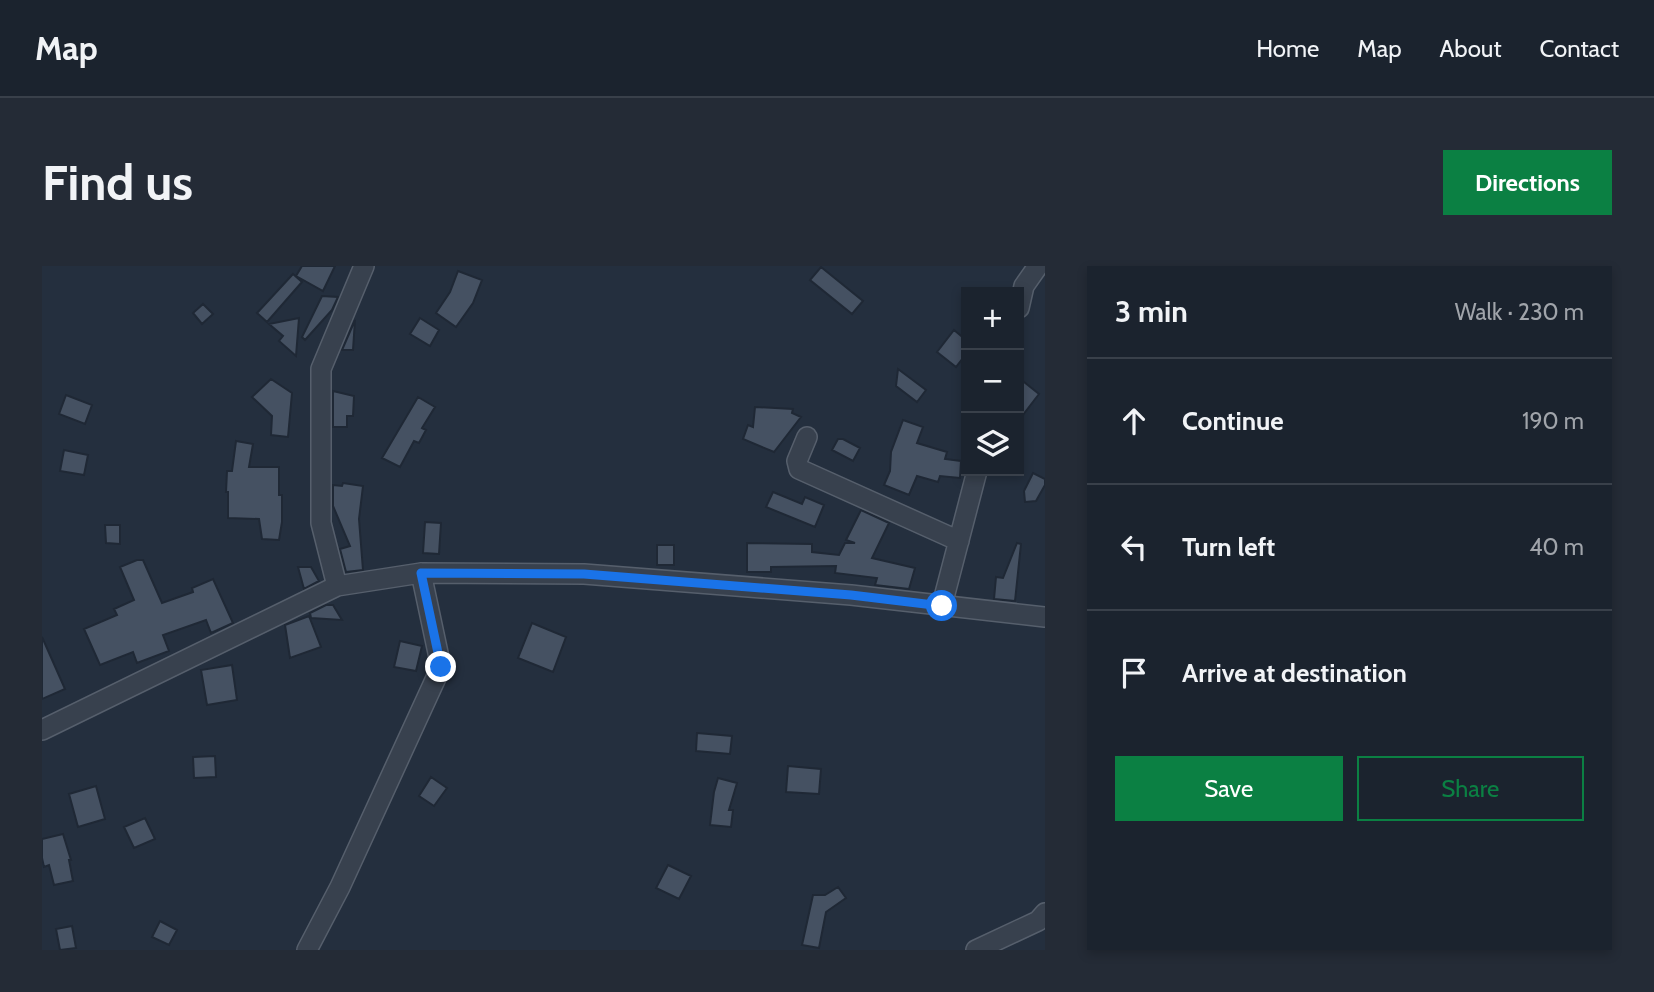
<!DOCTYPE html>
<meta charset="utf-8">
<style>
:root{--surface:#1b232e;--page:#242b36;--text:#f1f3f6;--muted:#a0a4aa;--line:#39404a;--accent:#0b8043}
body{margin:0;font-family:Cabin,sans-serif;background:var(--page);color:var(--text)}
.controls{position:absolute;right:21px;top:21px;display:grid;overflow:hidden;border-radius:0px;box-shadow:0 4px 10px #0003}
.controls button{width:63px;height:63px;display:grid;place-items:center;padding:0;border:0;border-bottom:2px solid var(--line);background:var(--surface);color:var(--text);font:35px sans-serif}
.stop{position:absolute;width:21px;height:21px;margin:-16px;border:5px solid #1a73e8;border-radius:50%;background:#fff}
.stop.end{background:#1a73e8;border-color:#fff;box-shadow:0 2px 7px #0008}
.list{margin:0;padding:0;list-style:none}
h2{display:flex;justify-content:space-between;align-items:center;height:91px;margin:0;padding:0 28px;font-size:30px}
h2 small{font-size:23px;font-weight:400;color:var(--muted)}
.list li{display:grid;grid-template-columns:46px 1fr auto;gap:21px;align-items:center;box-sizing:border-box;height:126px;padding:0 28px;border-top:2px solid var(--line)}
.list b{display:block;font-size:26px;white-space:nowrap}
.list em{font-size:23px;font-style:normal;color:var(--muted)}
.actions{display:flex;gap:14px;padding:21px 28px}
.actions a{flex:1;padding:16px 0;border:2px solid var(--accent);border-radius:0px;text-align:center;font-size:24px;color:var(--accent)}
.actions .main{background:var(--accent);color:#fff}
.icon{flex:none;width:38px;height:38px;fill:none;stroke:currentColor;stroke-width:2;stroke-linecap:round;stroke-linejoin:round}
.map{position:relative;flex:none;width:1003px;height:684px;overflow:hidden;border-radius:0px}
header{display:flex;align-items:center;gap:42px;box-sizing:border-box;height:98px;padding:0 35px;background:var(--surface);border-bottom:2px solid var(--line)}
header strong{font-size:33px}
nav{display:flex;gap:38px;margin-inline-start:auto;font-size:24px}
.intro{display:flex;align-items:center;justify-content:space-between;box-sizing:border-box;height:168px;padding:0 42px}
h1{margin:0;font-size:49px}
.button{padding:18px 32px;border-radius:0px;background:var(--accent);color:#fff;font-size:24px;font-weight:700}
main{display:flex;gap:42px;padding:0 42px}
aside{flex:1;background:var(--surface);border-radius:0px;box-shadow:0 4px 10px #0003}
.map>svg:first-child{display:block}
.building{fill:#455162;stroke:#1f2835;stroke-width:2}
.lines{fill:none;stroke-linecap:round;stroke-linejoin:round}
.minor-casing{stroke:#565f6c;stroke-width:22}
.minor{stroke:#38414e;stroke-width:19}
.route{stroke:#1a73e8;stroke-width:9}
</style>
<header>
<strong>Map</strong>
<nav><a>Home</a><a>Map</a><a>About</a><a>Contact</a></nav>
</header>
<div class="intro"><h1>Find us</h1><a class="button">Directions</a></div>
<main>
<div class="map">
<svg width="1003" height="684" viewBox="0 0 1003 684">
<rect width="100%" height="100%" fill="#242f3e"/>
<path class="building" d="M 260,0 L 293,0 L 281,25 L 254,10 Z
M 779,1 L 821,35 L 810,48 L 768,14 Z
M 416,5 L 440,14 L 431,37 L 414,61 L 394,47 L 408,26 Z
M 251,8 L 260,16 L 225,56 L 215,47 Z
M 280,30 L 296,31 L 290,44 L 263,74 L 260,71 Z
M 161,38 L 171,48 L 160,58 L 151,47 Z
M 257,52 L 254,90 L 237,75 L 241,70 L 227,58 Z
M 378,52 L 397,64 L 388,80 L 368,68 Z
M 313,54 L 311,84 L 300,84 Z
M 912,64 L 924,74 L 924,88 L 914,101 L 895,86 Z
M 856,103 L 884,124 L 875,136 L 854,120 Z
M 977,112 L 997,128 L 977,154 Z
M 229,113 L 250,127 L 246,171 L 229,169 L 230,150 L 210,131 Z
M 291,125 L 312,130 L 311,150 L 305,150 L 305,161 L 291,161 Z
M 24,129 L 50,139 L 43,158 L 17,148 Z
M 376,131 L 393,141 L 380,162 L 384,164 L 377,177 L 372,175 L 358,201 L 340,192 Z
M 713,141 L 751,143 L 750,147 L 759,151 L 732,186 L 701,173 L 706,159 L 711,161 Z
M 861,154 L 881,161 L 875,177 L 905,186 L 903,193 L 919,195 L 918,212 L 898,210 L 896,216 L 875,210 L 867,229 L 842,219 L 848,205 L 849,186 Z
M 796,173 L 801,173 L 818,182 L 811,195 L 790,184 Z
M 194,175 L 211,178 L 207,201 L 237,201 L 237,229 L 240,229 L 240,256 L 237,274 L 220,273 L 217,253 L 186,252 L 186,226 L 184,226 L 185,205 L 190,205 Z
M 22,184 L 46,189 L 42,209 L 18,205 Z
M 991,207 L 1003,213 L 1003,219 L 994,235 L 983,236 L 982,225 Z
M 301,217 L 321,220 L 317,253 L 321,304 L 304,306 L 298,283 L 308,280 L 291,240 L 291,219 L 300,220 Z
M 731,226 L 760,238 L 763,231 L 782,239 L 773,261 L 724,241 Z
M 819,244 L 847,257 L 830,292 L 873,302 L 867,323 L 833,319 L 835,312 L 793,307 L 794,300 L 729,301 L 729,306 L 705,306 L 705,277 L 770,278 L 770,286 L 797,289 L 803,277 L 813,277 L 804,274 Z
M 383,256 L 399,257 L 397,288 L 381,287 Z
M 63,259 L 78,259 L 78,278 L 64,277 Z
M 975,277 L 979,278 L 973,335 L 952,333 L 954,311 L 961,312 Z
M 615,279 L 632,279 L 632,299 L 615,299 Z
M 95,294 L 101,294 L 120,337 L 151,326 L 150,322 L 171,313 L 191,357 L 169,367 L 164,354 L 121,369 L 127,385 L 95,397 L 91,386 L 58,399 L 42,363 L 75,349 L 72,343 L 92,334 L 78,301 Z
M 256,301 L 269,301 L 277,315 L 262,323 Z
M 284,339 L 291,339 L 300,354 L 269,352 L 268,347 Z
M 267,350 L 279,381 L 248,392 L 243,359 Z
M 490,357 L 524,371 L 511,406 L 476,392 Z
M 0,371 L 23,423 L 0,433 Z
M 358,375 L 380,380 L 374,405 L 352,401 Z
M 190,399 L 195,434 L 165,439 L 159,404 Z
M 655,467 L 690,470 L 688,488 L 654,485 Z
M 173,490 L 174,511 L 152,512 L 151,491 Z
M 746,500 L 779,503 L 777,528 L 744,526 Z
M 389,511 L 405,522 L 392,540 L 377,530 Z
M 676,512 L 695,517 L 687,544 L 691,544 L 689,561 L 668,559 L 672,526 Z
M 54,520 L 63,553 L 36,561 L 27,528 Z
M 103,552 L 113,573 L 92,582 L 82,561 Z
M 21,568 L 29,594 L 27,594 L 31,615 L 12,619 L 7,599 L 2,601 L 0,592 L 0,573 Z
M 626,599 L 649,610 L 637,633 L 614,622 Z
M 796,621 L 804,632 L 784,646 L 777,682 L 760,679 L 771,629 L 783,629 Z
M 118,655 L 135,664 L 127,679 L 110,671 Z
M 30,660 L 34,682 L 18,684 L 14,663 Z"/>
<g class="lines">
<defs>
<path id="minor" d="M 977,42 L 982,20 L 996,0
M 765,171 L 755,195 L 757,203 L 917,275
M 295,320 L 279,257 L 279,103 L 322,0
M 900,339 L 935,205
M 0,464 L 295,320 L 379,307 L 542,308 L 809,329 L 1003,351
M 265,684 L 298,621 L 399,401 L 379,307
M 934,684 L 996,655 L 1003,647"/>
</defs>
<use href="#minor" class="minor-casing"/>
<use href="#minor" class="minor"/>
</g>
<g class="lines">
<path class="route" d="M 399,401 L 379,307 L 542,308 L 809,329 L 900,340"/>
</g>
</svg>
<div class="controls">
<button>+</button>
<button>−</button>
<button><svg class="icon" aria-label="layers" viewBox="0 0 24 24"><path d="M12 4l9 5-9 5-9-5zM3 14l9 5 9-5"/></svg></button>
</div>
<div class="stop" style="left:900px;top:340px"></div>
<div class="stop end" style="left:399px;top:401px"></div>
</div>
<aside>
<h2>3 min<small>Walk · 230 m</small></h2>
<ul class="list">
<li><svg class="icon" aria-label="ahead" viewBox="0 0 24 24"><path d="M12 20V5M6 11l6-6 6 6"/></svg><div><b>Continue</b></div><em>190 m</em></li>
<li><svg class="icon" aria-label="left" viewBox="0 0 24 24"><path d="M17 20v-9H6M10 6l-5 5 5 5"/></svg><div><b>Turn left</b></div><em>40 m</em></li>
<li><svg class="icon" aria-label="arrive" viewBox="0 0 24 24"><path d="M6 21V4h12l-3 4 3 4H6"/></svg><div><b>Arrive at destination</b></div></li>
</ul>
<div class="actions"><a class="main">Save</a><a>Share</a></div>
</aside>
</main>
